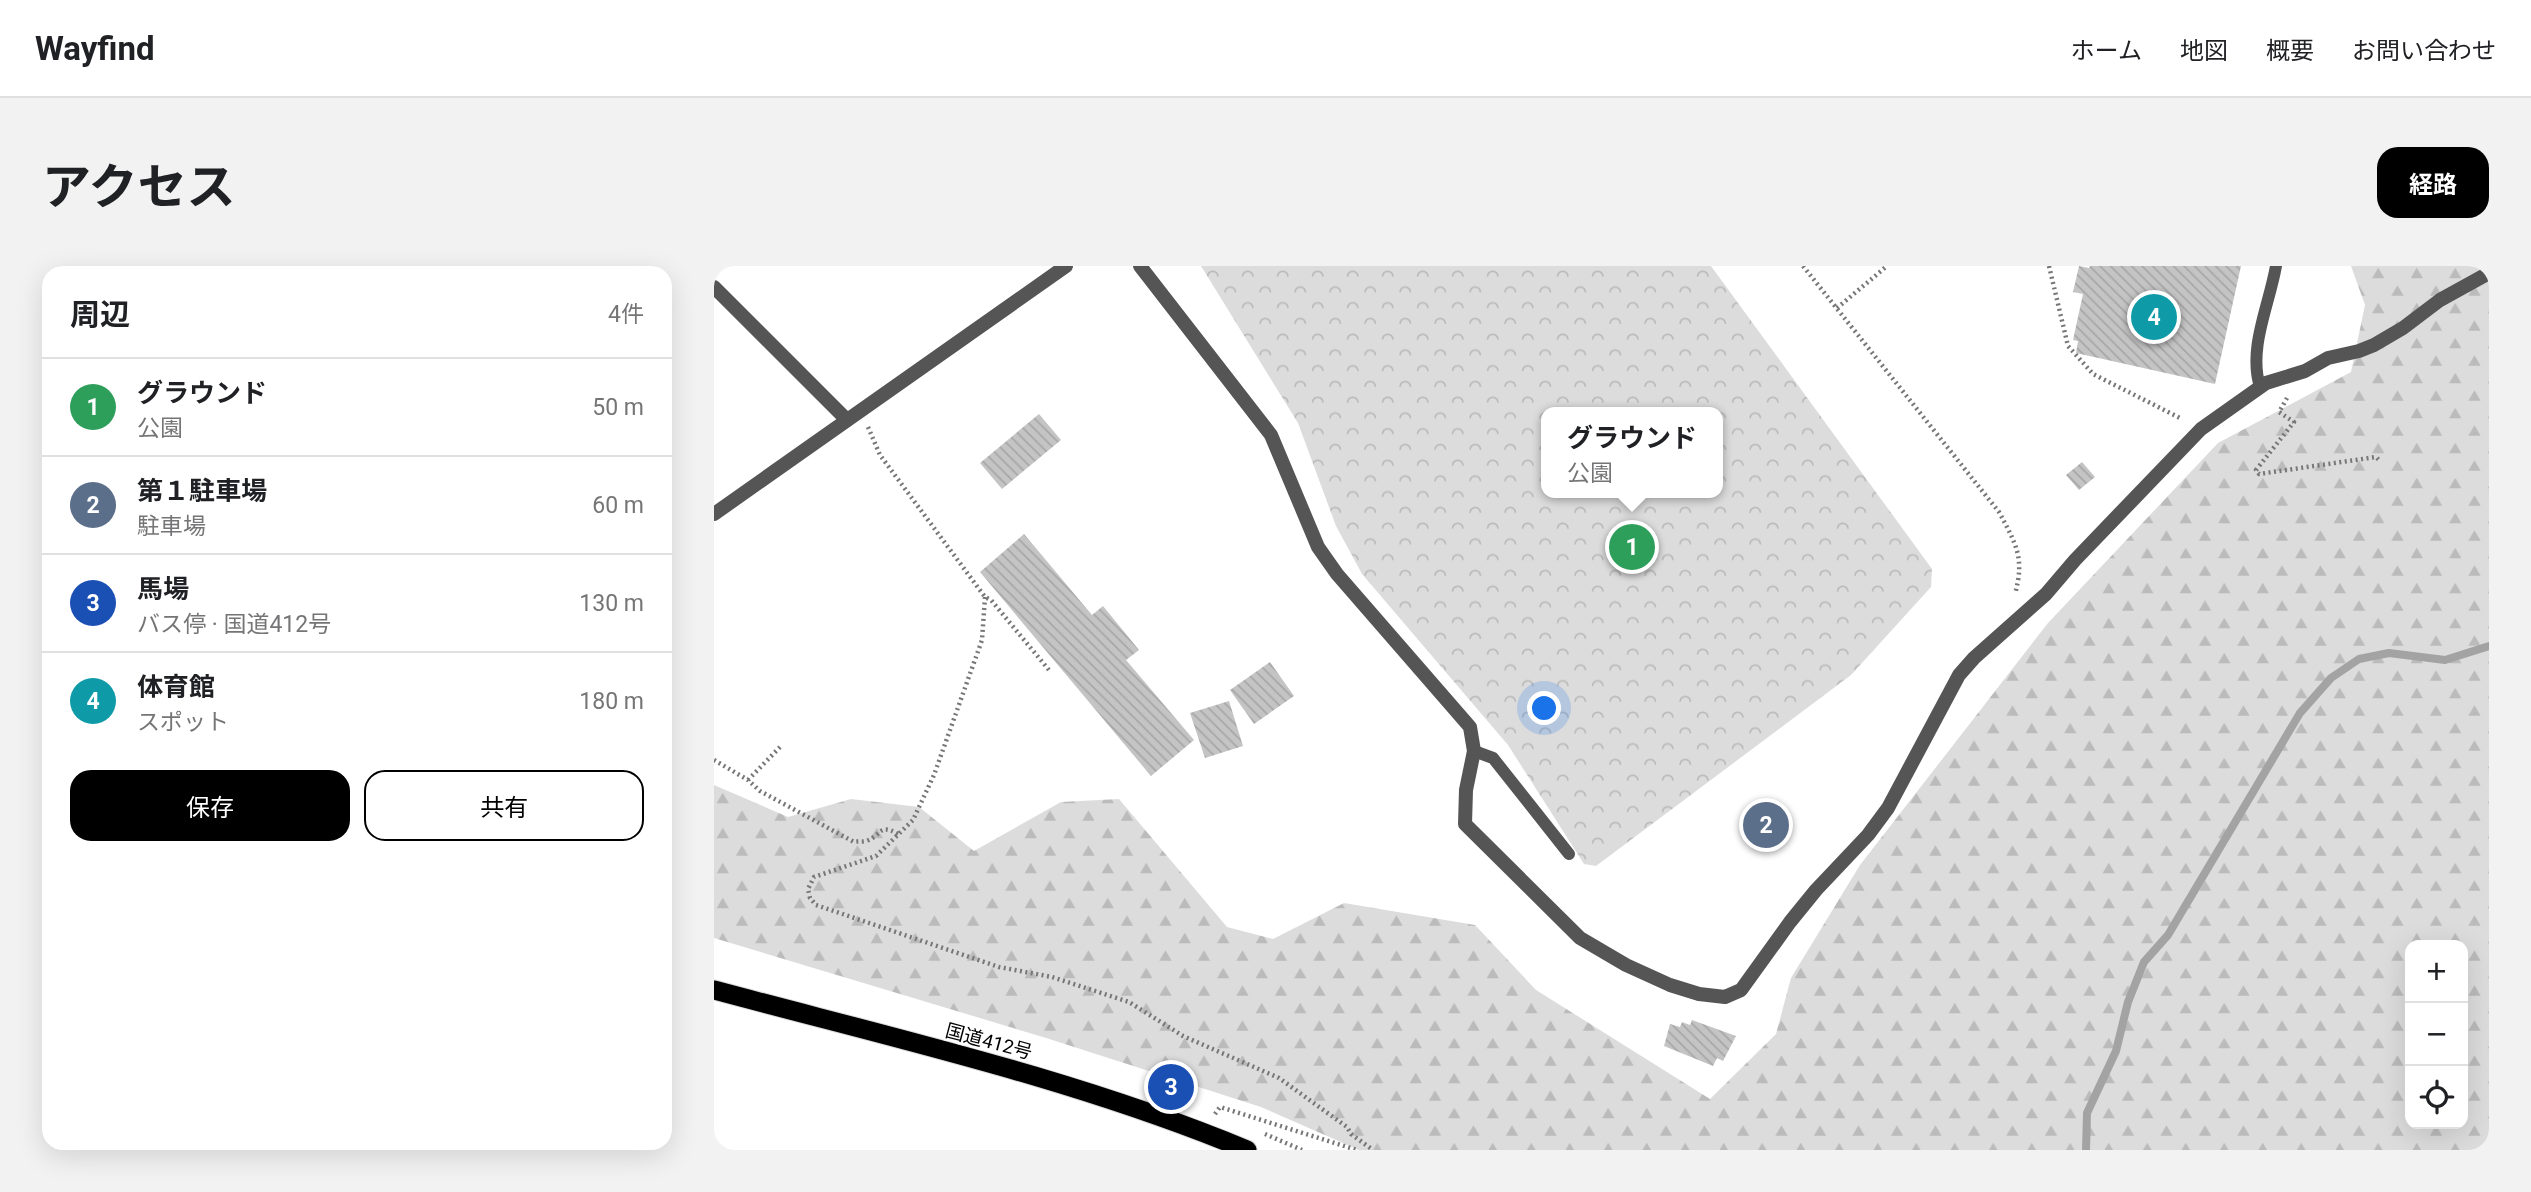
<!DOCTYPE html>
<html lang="ja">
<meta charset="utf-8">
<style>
:root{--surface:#fff;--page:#f2f2f2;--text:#202124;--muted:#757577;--line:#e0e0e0;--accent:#000}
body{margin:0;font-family:Roboto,"Noto Sans JP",sans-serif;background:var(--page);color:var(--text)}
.controls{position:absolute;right:21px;bottom:21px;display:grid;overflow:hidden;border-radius:14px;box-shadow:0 7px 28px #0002}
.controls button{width:63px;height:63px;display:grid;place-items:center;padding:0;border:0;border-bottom:2px solid var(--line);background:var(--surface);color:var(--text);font:35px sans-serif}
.you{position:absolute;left:831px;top:443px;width:24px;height:24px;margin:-18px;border:5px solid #fff;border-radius:50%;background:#1a73e8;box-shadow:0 0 0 10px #1a73e833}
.badge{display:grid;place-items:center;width:46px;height:46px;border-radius:50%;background:var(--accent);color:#fff;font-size:23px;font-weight:700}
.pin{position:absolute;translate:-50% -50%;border:4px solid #fff;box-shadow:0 2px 7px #0006}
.popup{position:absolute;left:827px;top:141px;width:182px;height:91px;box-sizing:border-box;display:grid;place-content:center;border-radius:14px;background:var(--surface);filter:drop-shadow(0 2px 5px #0005);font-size:23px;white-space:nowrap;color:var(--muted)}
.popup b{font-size:26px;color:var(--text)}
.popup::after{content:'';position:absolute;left:50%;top:100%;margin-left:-14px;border:14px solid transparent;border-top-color:var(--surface)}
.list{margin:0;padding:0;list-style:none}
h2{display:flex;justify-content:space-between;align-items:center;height:91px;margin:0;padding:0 28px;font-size:30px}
h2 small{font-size:23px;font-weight:400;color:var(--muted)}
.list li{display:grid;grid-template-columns:46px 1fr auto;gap:21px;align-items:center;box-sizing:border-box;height:98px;padding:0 28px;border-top:2px solid var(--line)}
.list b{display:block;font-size:26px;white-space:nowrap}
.list p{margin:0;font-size:23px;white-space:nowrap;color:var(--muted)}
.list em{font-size:23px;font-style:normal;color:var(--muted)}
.actions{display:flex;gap:14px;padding:21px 28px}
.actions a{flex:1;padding:16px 0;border:2px solid var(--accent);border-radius:21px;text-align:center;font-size:24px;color:var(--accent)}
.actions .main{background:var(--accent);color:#fff}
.icon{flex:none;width:38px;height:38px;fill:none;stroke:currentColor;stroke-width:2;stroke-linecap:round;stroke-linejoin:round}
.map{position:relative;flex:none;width:1775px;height:884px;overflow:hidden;border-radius:21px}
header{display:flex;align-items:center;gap:42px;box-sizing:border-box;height:98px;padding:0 35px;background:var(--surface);border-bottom:2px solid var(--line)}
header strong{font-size:33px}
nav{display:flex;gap:38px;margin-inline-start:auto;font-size:24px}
.intro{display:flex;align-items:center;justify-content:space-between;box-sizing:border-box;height:168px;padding:0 42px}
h1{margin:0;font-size:49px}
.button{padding:18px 32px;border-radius:21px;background:var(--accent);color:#fff;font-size:24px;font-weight:700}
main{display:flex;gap:42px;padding:0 42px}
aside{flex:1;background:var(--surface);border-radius:21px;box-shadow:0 7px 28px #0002}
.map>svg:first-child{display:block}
.forest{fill:url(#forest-firs);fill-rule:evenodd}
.park{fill:url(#park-crowns);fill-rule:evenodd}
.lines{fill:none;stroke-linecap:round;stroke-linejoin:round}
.stream{stroke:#a3a3a3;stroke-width:8}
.building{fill:url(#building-back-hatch)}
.trunk-casing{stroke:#dbdbdb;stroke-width:21}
.path{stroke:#777;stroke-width:4.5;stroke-dasharray:2 3.5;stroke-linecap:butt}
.service{stroke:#555;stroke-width:12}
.minor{stroke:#555;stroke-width:14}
.tertiary{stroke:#555;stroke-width:14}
.trunk{stroke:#000;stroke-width:19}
.labels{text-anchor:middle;stroke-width:5;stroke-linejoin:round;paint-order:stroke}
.street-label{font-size:19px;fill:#000;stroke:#fff}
</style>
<header>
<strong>Wayfind</strong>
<nav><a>ホーム</a><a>地図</a><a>概要</a><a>お問い合わせ</a></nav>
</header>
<div class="intro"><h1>アクセス</h1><a class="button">経路</a></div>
<main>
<aside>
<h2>周辺<small>4件</small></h2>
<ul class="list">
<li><span class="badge" style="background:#2e9e5b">1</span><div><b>グラウンド</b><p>公園</p></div><em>50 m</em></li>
<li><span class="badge" style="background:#5c6f8a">2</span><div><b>第１駐車場</b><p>駐車場</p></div><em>60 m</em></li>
<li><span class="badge" style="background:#1a4fb4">3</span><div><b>馬場</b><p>バス停 · 国道412号</p></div><em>130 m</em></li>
<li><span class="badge" style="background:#0f9aa8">4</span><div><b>体育館</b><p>スポット</p></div><em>180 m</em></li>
</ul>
<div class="actions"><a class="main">保存</a><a>共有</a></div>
</aside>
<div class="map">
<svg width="1775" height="884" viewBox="0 0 1775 884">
<defs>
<pattern id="forest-firs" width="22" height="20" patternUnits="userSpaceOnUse" patternTransform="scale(1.75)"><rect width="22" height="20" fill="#dcdcdc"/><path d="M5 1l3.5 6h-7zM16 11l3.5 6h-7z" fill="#bbb"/></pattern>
<pattern id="park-crowns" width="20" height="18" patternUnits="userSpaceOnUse" patternTransform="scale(1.75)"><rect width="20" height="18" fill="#dcdcdc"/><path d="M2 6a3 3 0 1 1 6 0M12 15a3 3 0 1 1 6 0" fill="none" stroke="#bbb"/></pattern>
<pattern id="building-back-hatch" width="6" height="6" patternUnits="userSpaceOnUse" patternTransform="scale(1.75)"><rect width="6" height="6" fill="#c4c4c4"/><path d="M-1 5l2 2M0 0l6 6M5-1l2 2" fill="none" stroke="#a7a7a7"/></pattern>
</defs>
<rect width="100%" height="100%" fill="#fff"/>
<path class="forest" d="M 1637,0 L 1775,0 L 1775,884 L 645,884 L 547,841 L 329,771 L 0,672 L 0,519 L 74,551 L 137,533 L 205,541 L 260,585 L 347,536 L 405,533 L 513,661 L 559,673 L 630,637 L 761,659 L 822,724 L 996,833 L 1062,768 L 1077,712 L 1146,599 L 1334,357 L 1504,177 L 1637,106 L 1651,39 ZM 1696,679 L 1749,679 L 1749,858 L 1696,858 Z"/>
<path class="park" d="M 487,0 L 997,0 L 1218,303 L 1217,321 L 1137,409 L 882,600 L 870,598 L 794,479 L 648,308 L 622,260 L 584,157 ZM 832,146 L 1004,146 L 1004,227 L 832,227 Z"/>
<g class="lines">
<path class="stream" d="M 1372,884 L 1373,847 L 1402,785 L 1414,736 L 1430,696 L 1454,669 L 1586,447 L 1617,412 L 1645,393 L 1675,387 L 1731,394 L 1775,380"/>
</g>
<path class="building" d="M 1365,0 L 1375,2 L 1376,0 L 1527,0 L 1501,118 L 1362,87 L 1364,75 L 1359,74 L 1369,28 L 1359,26 Z
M 325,148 L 347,174 L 288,223 L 266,197 Z
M 1368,196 L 1381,211 L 1365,224 L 1352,209 Z
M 310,268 L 378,349 L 389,340 L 425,384 L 412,394 L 480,474 L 437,510 L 266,306 Z
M 556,396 L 580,430 L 540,458 L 516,424 Z
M 515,435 L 529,480 L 491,492 L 476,447 Z
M 978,754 L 1022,770 L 1009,795 L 1003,792 L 999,800 L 950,780 L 956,758 L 966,761 L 968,756 L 976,759 Z"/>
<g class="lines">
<defs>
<path id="trunk" d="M 0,724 C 179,772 362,813 533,884"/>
</defs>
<use href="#trunk" class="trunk-casing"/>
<path class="path" d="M 1089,0 L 1285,246 C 1302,278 1311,292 1301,328
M 1335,0 L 1354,80 L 1379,108 L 1468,153
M 1123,42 L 1173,0
M 1573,132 L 1565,146 L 1580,156 L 1542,204 L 1545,208 L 1662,191 L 1666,195
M 154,161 L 166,189 L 271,331 L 277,334 L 335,404
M 271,331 L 268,374 L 220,509 L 199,554 L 162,590 L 100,611 L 94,623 L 96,632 L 102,639 L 285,701 L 338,711 L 415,736 L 469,770 L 565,812 L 633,861 L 637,868 L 659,884
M 0,494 L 34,514 L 46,525 L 140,576 C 144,575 148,576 152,575 C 169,569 164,557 184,568
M 34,514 L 67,480
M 501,848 L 506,841 L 643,884
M 551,868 L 588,884"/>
<path class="service" d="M 1546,121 C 1534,82 1555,40 1562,0
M 760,485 L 779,492 L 855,588"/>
<path class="minor" d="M 426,0 L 557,169 L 604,281 L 623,308 L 756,461 L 760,485 L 752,524 L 751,558 L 866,672 L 912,699 L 956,719 L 985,728 L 1011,731 L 1027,724 L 1076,656 L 1102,624 L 1154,569 L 1174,542 L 1245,409 L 1260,392 L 1332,328 L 1361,294 L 1487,163 L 1552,117 L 1591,105 L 1614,92 L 1645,85 L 1660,79 L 1689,62 L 1726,34 L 1775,7
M 0,21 L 133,154"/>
<path class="tertiary" d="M 0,248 L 352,0"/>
<use href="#trunk" class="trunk"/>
</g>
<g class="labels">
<g class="street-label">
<text transform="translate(275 775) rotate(15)" y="7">国道412号</text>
</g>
</g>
</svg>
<div class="controls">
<button>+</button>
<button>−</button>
<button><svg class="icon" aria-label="locate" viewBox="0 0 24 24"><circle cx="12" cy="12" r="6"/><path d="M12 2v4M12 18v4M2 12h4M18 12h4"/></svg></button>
</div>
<div class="you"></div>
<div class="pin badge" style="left:918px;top:281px;background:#2e9e5b">1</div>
<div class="popup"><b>グラウンド</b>公園</div>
<div class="pin badge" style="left:1052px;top:559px;background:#5c6f8a">2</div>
<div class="pin badge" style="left:457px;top:821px;background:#1a4fb4">3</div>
<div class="pin badge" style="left:1440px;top:51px;background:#0f9aa8">4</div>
</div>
</main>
